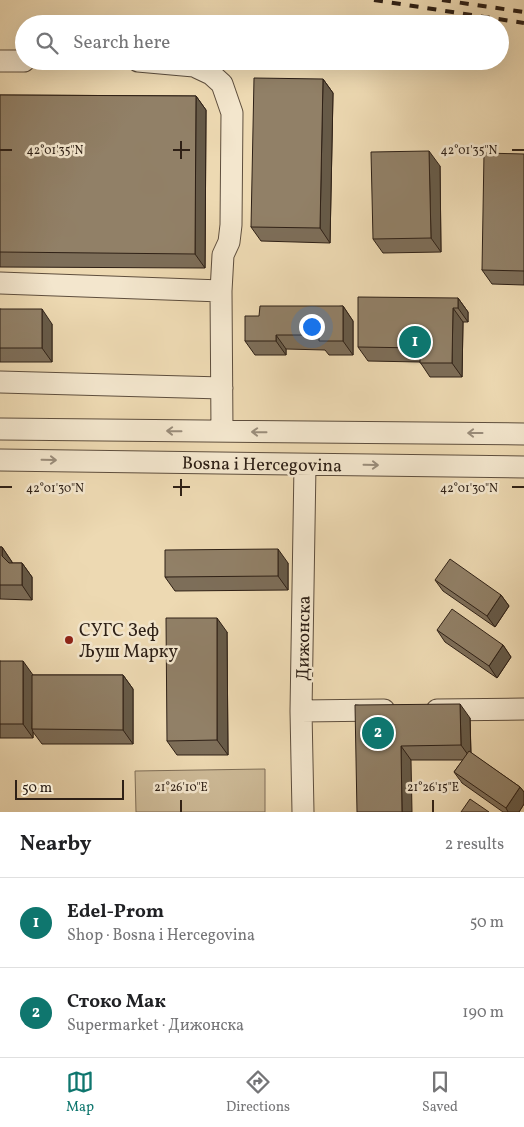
<!DOCTYPE html>
<meta charset="utf-8">
<style>
:root{--surface:#fff;--page:#f2f2f2;--text:#202124;--muted:#757577;--line:#e0e0e0;--accent:#0f766e}
body{margin:0;font-family:Vollkorn,serif;background:var(--page);color:var(--text)}
.scale{position:absolute;left:15px;bottom:12px;width:109px;box-sizing:border-box;padding-left:5px;border:2px solid #2e2016;border-top:0;font-size:14px;line-height:18px;white-space:nowrap;color:#2e2016;-webkit-text-stroke:4px #f3e6cd;paint-order:stroke}
.you{position:absolute;left:311px;top:326px;width:18px;height:18px;margin:-12px;border:4px solid #fff;border-radius:50%;background:#1a73e8;box-shadow:0 0 0 8px #1a73e833}
.badge{display:grid;place-items:center;width:32px;height:32px;border-radius:50%;background:var(--accent);color:#fff;font-size:16px;font-weight:700}
.pin{position:absolute;translate:-50% -50%;border:2px solid #fff;box-shadow:0 1px 5px #0006}
.list{margin:0;padding:0;list-style:none}
h2{display:flex;justify-content:space-between;align-items:center;height:65px;margin:0;padding:0 20px;font-size:21px}
h2 small{font-size:16px;font-weight:400;color:var(--muted)}
.list li{display:grid;grid-template-columns:32px 1fr auto;gap:15px;align-items:center;box-sizing:border-box;height:90px;padding:0 20px;border-top:1px solid var(--line)}
.list b{display:block;font-size:19px;white-space:nowrap}
.list p{margin:0;font-size:16px;white-space:nowrap;color:var(--muted)}
.list em{font-size:16px;font-style:normal;color:var(--muted)}
.icon{flex:none;width:28px;height:28px;fill:none;stroke:currentColor;stroke-width:2;stroke-linecap:round;stroke-linejoin:round}
.map{position:relative;flex:none;width:524px;height:812px;overflow:hidden}
.search{position:absolute;background:var(--surface);box-shadow:0 5px 20px #0002;left:15px;right:15px;top:15px;height:55px;display:flex;align-items:center;gap:12px;box-sizing:border-box;padding:0 18px;border-radius:28px;color:var(--muted);font-size:19px}
.sheet{height:245px;background:var(--surface)}
nav{display:flex;justify-content:space-around;align-items:center;box-sizing:border-box;height:70px;border-top:1px solid var(--line);background:var(--surface);font-size:14px;color:var(--muted)}
nav a{display:grid;justify-items:center;gap:2px}
nav .on{color:var(--accent)}
.map>svg:first-child{display:block}
.green{fill:#cdba97;stroke:#7e6d56}
.lines{fill:none;stroke-linecap:round;stroke-linejoin:round}
.minor-casing{stroke:#5e4e3d;stroke-width:23}
.minor{stroke:#f3e6cd;stroke-width:21}
.rail{stroke:#2e2016;stroke-width:4;stroke-dasharray:9 9;stroke-linecap:butt}
.wall{fill:#7d6e59;stroke:#2e2016}
.shaded-wall{fill:#665a48;stroke:#2e2016}
.building{fill:#918067;stroke:#2e2016}
.oneway{stroke:#9a8d7b}
.ticks{fill:none;stroke:#2e2016;stroke-width:2}
.poi-dot{fill:#8f2418;stroke:#f3e6cd;stroke-width:2}
.labels{text-anchor:middle;stroke-width:5;stroke-linejoin:round;paint-order:stroke}
.street-label{font-size:18px;fill:#2e2016;stroke:#f3e6cd}
.poi-label{font-size:18px;fill:#2e2016;stroke:#f3e6cd;text-anchor:start}
.ticks-label{font-size:12px;text-anchor:middle;fill:#2e2016;stroke:#f3e6cd;stroke-width:5;stroke-linejoin:round;paint-order:stroke}
</style>
<div class="map">
<svg width="524" height="812" viewBox="0 0 524 812">
<rect width="100%" height="100%" fill="#edd9b2"/>
<filter id="stains"><feTurbulence type="fractalNoise" baseFrequency=".004" numOctaves="4"/><feColorMatrix values="0 0 0 0 .2 0 0 0 0 .09 0 0 0 0 .02 0 0 0 .5 -.17"/></filter>
<radialGradient id="worn" r=".72"><stop offset=".6" stop-color="#630" stop-opacity="0"/><stop offset="1" stop-color="#630" stop-opacity=".3"/></radialGradient>
<path class="green" d="M 265,769 L 265,812 L 136,812 L 135,771 Z"/>
<g class="lines">
<defs>
<path id="minor" d="M 0,61 L 24,61
M 138,61 L 194,66 L 211,74 L 222,84 L 232,113 L 231,225 L 229,242 L 223,255 L 221,291 L 222,431
M 0,283 L 221,291
M 0,382 L 222,388
M 0,429 L 524,434
M 0,460 L 524,467
M 437,710 L 524,709
M 301,711 L 384,710
M 303,812 L 301,711 L 305,465"/>
</defs>
<use href="#minor" class="minor-casing"/>
<use href="#minor" class="minor"/>
<path class="rail" d="M 374,0 L 524,23
M 442,0 L 524,12"/>
</g>
<path class="wall" d="M 323,79 L 333,93 L 330,243 L 261,241 L 251,227 Z
M 0,95 L 196,96 L 206,110 L 205,268 L 0,267 Z
M 524,154 L 524,285 L 492,284 L 482,270 Z
M 440,166 L 441,252 L 383,253 L 373,239 Z
M 458,298 L 468,312 L 468,322 L 463,322 L 462,377 L 430,377 L 420,362 L 368,361 L 358,347 Z
M 343,306 L 353,321 L 353,355 L 329,355 L 325,350 L 286,349 L 286,355 L 255,355 L 245,341 L 259,316 Z
M 0,309 L 52,324 L 52,362 L 0,362 Z
M 0,547 L 2,547 L 12,562 L 12,563 L 22,563 L 32,577 L 32,600 L 0,599 Z
M 288,563 L 288,590 L 175,591 L 165,577 Z
M 435,580 L 501,595 L 509,606 L 495,627 L 443,591 Z
M 437,630 L 503,645 L 511,657 L 497,678 L 445,642 Z
M 227,632 L 228,755 L 177,755 L 167,741 Z
M 0,661 L 32,675 L 123,675 L 133,689 L 133,744 L 42,744 L 33,732 L 33,738 L 0,738 Z
M 355,705 L 470,718 L 471,753 L 520,787 L 524,792 L 524,804 L 519,812 L 503,812 L 462,783 L 454,772 L 463,760 L 411,760 Z"/>
<path class="shaded-wall" d="M 323,79 L 333,93 L 330,243 L 320,228 Z
M 196,96 L 206,110 L 205,268 L 195,254 Z
M 429,151 L 440,166 L 441,252 L 431,238 Z
M 458,298 L 468,312 L 468,322 L 458,308 Z
M 343,306 L 353,321 L 353,355 L 343,341 Z
M 453,308 L 463,322 L 462,377 L 452,363 Z
M 42,309 L 52,324 L 52,362 L 42,348 Z
M 276,335 L 286,349 L 286,355 L 276,341 Z
M 2,547 L 12,562 L 12,570 L 2,556 Z
M 278,549 L 288,563 L 288,590 L 278,576 Z
M 22,563 L 32,577 L 32,600 L 22,585 Z
M 501,595 L 509,606 L 495,627 L 487,616 Z
M 217,618 L 227,632 L 228,755 L 217,740 Z
M 503,645 L 511,657 L 497,678 L 489,666 Z
M 23,661 L 33,675 L 32,729 L 33,732 L 33,738 L 23,724 Z
M 123,675 L 133,689 L 133,744 L 123,730 Z
M 460,704 L 470,718 L 471,759 L 461,745 Z
M 401,746 L 411,760 L 412,812 L 402,812 Z
M 520,787 L 524,792 L 524,804 L 519,812 L 508,812 L 506,808 Z"/>
<path class="building" d="M 254,78 L 323,79 L 320,228 L 251,227 Z
M 0,95 L 196,96 L 195,254 L 0,252 Z
M 429,151 L 431,238 L 373,239 L 371,152 Z
M 484,153 L 524,154 L 524,271 L 482,270 Z
M 358,297 L 458,298 L 458,308 L 453,308 L 452,363 L 420,363 L 420,348 L 358,347 Z
M 260,306 L 343,306 L 343,341 L 319,341 L 319,335 L 276,335 L 276,341 L 245,341 L 245,316 L 259,316 Z
M 0,309 L 42,309 L 42,348 L 0,348 Z
M 0,547 L 2,547 L 2,556 L 9,563 L 22,563 L 22,585 L 0,585 Z
M 278,549 L 278,576 L 165,577 L 165,550 Z
M 450,559 L 501,595 L 487,616 L 435,580 Z
M 452,609 L 503,645 L 489,666 L 437,630 Z
M 166,618 L 217,618 L 217,740 L 167,741 Z
M 0,661 L 23,661 L 23,724 L 0,724 Z
M 32,675 L 123,675 L 123,730 L 32,729 Z
M 460,704 L 461,745 L 401,746 L 402,812 L 357,812 L 355,705 Z
M 469,751 L 520,787 L 506,808 L 454,772 Z
M 470,799 L 489,812 L 461,812 Z"/>
<defs><path id="oneway-shaft" d="M-6 0H5M1.5-3L5.5 0L1.5 3" fill="none" stroke-width="1.6" stroke-linecap="round" stroke-linejoin="round" transform="scale(1.25)"/></defs>
<g class="oneway">
<use href="#oneway-shaft" transform="translate(174 431) rotate(-179)"/>
<use href="#oneway-shaft" transform="translate(259 432) rotate(-179)"/>
<use href="#oneway-shaft" transform="translate(475 433) rotate(-180)"/>
<use href="#oneway-shaft" transform="translate(49 460) rotate(1)"/>
<use href="#oneway-shaft" transform="translate(371 465) rotate(1)"/>
</g>
<path class="ticks" d="M 181,141 L 181,159M 0,150 L 12,150M 173,150 L 190,150M 512,150 L 524,150M 181,479 L 181,496M 0,487 L 12,487M 173,487 L 190,487M 512,487 L 524,487M 181,800 L 181,812M 433,800 L 433,812"/>
<circle class="poi-dot" cx="69" cy="640" r="5"/>
<g class="labels">
<g class="street-label">
<text transform="translate(262 464) rotate(1)" y="6">Bosna i Hercegovina</text>
<text transform="translate(303 638) rotate(-89)" y="6">Дижонска</text>
</g>
<g class="poi-label">
<text x="79" y="636">СУГС Зеф<tspan x="79" dy="21">Љуш Марку</tspan></text>
</g>
</g>
<g class="ticks-label">
<text x="55" y="154">42°01'35"N</text>
<text x="469" y="154">42°01'35"N</text>
<text x="55" y="492">42°01'30"N</text>
<text x="469" y="492">42°01'30"N</text>
<text x="181" y="791">21°26'10"E</text>
<text x="433" y="791">21°26'15"E</text>
</g>
<rect width="100%" height="100%" filter="url(#stains)"/>
<rect width="100%" height="100%" fill="url(#worn)"/>
</svg>
<div class="scale">50 m</div>
<div class="you"></div>
<div class="pin badge" style="left:415px;top:342px">1</div>
<div class="pin badge" style="left:378px;top:733px">2</div>
<div class="search"><svg class="icon" aria-label="search" viewBox="0 0 24 24"><circle cx="10" cy="10" r="6"/><path d="M15 15l6 6"/></svg>Search here</div>
</div>
<section class="sheet">
<h2>Nearby<small>2 results</small></h2>
<ul class="list">
<li><span class="badge">1</span><div><b>Edel-Prom</b><p>Shop · Bosna i Hercegovina</p></div><em>50 m</em></li>
<li><span class="badge">2</span><div><b>Стоко Мак</b><p>Supermarket · Дижонска</p></div><em>190 m</em></li>
</ul>
</section>
<nav>
<a class="on"><svg class="icon" aria-label="map" viewBox="0 0 24 24"><path d="M3 6l6-2 6 2 6-2v14l-6 2-6-2-6 2zM9 4v14M15 6v14"/></svg>Map</a>
<a><svg class="icon" aria-label="directions" viewBox="0 0 24 24"><path d="M12 3l9 9-9 9-9-9zM9 14v-3h6M13 9l2 2-2 2"/></svg>Directions</a>
<a><svg class="icon" aria-label="saved" viewBox="0 0 24 24"><path d="M7 4h10v16l-5-4-5 4z"/></svg>Saved</a>
</nav>
